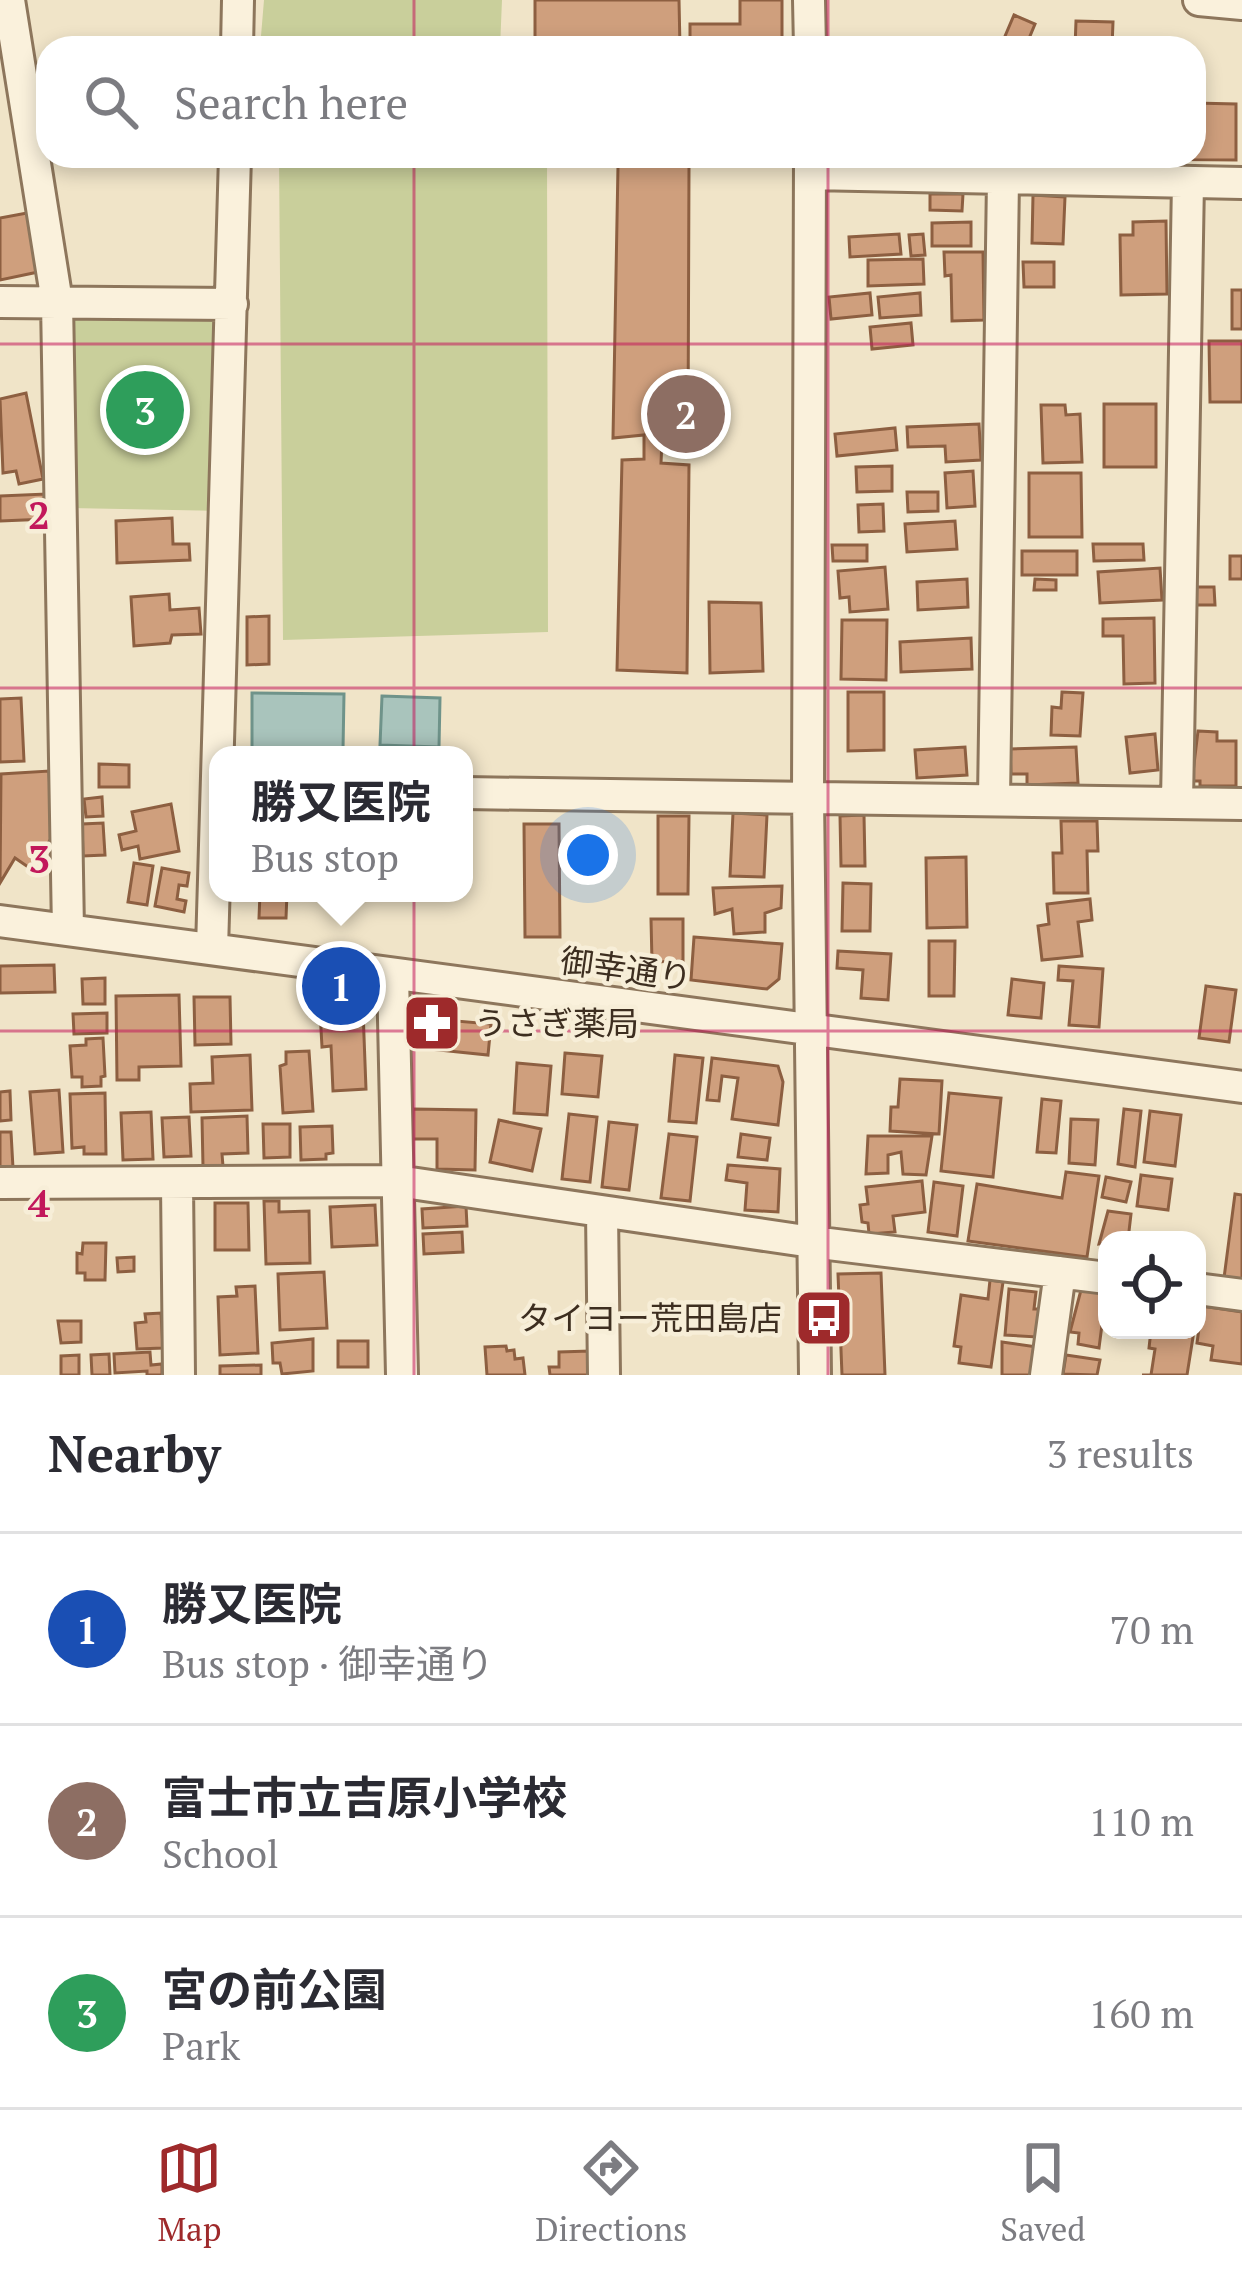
<!DOCTYPE html>
<meta charset="utf-8">
<style>
:root{--surface:#fff;--page:#f2f2f3;--text:#2b2b33;--muted:#7c7c81;--line:#e1e1e2;--accent:#9e2a2b}
body{margin:0;font-family:"PT Serif","Noto Sans JP",serif;background:var(--page);color:var(--text)}
.controls{position:absolute;right:36px;bottom:36px;display:grid;overflow:hidden;border-radius:24px;box-shadow:0 6px 18px #0003}
.controls button{width:108px;height:108px;display:grid;place-items:center;padding:0;border:0;border-bottom:3px solid var(--line);background:var(--surface);color:var(--text);font:60px sans-serif}
.you{position:absolute;left:588px;top:855px;width:42px;height:42px;margin:-30px;border:9px solid #fff;border-radius:50%;background:#1a73e8;box-shadow:0 0 0 18px #1a73e833}
.badge{display:grid;place-items:center;width:78px;height:78px;border-radius:50%;background:var(--accent);color:#fff;font-size:39px;font-weight:700}
.pin{position:absolute;translate:-50% -50%;border:6px solid #fff;box-shadow:0 3px 12px #0006}
.popup{position:absolute;left:209px;top:746px;width:264px;height:156px;box-sizing:border-box;display:grid;place-content:center;border-radius:24px;background:var(--surface);filter:drop-shadow(0 3px 9px #0005);font-size:39px;white-space:nowrap;color:var(--muted)}
.popup b{font-size:45px;color:var(--text)}
.popup::after{content:'';position:absolute;left:50%;top:100%;margin-left:-24px;border:24px solid transparent;border-top-color:var(--surface)}
.list{margin:0;padding:0;list-style:none}
h2{display:flex;justify-content:space-between;align-items:center;height:156px;margin:0;padding:0 48px;font-size:51px}
h2 small{font-size:39px;font-weight:400;color:var(--muted)}
.list li{display:grid;grid-template-columns:78px 1fr auto;gap:36px;align-items:center;box-sizing:border-box;height:192px;padding:0 48px;border-top:3px solid var(--line)}
.list b{display:block;font-size:45px;white-space:nowrap}
.list p{margin:0;font-size:39px;white-space:nowrap;color:var(--muted)}
.list em{font-size:39px;font-style:normal;color:var(--muted)}
.icon{flex:none;width:66px;height:66px;fill:none;stroke:currentColor;stroke-width:2;stroke-linecap:round;stroke-linejoin:round}
.map{position:relative;flex:none;width:1242px;height:1375px;overflow:hidden}
.search{position:absolute;background:var(--surface);box-shadow:0 6px 18px #0003;left:36px;right:36px;top:36px;height:132px;display:flex;align-items:center;gap:30px;box-sizing:border-box;padding:0 42px;border-radius:36px;color:var(--muted);font-size:45px}
.sheet{height:732px;background:var(--surface)}
nav{display:flex;justify-content:space-around;align-items:center;box-sizing:border-box;height:168px;border-top:3px solid var(--line);background:var(--surface);font-size:33px;color:var(--muted)}
nav a{display:grid;justify-items:center;gap:6px}
nav .on{color:var(--accent)}
.map>svg:first-child{display:block}
.green{fill:#c9cf9b}
.water{fill:#a9c4bc;stroke:#6f938a;stroke-width:3}
.building{fill:#cf9f7d;stroke:#8d5f41;stroke-width:3}
.lines{fill:none;stroke-linecap:round;stroke-linejoin:round}
.minor-casing{stroke:#8d765c;stroke-width:36}
.minor{stroke:#faf1dc;stroke-width:30}
.grid{fill:none;stroke:#c2185b;stroke-width:3;stroke-opacity:0.55}
.labels{text-anchor:middle;stroke-width:9;stroke-linejoin:round;paint-order:stroke}
.street-label{font-size:33px;fill:#3d2e20;stroke:#f7eed8}
.poi-label{font-size:33px;fill:#3d2e20;stroke:#f7eed8;text-anchor:start}
.grid-label{font-size:39px;text-anchor:middle;font-weight:bold;fill:#c2185b;stroke:#f7eed8;stroke-width:9;stroke-linejoin:round;paint-order:stroke}
</style>
<div class="map">
<svg width="1242" height="1375" viewBox="0 0 1242 1375">
<rect width="100%" height="100%" fill="#f0e4c8"/>
<path class="green" d="M 264,0 L 502,0 L 500,48 L 260,48 Z
M 279,156 L 547,156 L 548,632 L 283,640 Z
M 63,308 L 223,312 L 225,511 L 70,508 Z"/>
<path class="water" d="M 252,693 L 344,694 L 343,750 L 252,749 Z
M 382,696 L 440,698 L 439,747 L 380,745 Z"/>
<path class="building" d="M 535,0 L 679,0 L 680,48 L 535,48 Z
M 740,0 L 782,0 L 782,48 L 690,48 L 690,24 L 740,24 Z
M 1014,15 L 1035,24 L 1025,48 L 1000,48 Z
M 1076,21 L 1113,22 L 1112,48 L 1075,48 Z
M 1194,103 L 1236,104 L 1236,160 L 1127,159 L 1194,156 Z
M 644,156 L 663,156 L 664,164 L 689,166 L 688,437 L 662,441 L 661,463 L 689,465 L 687,673 L 617,670 L 622,460 L 644,459 L 644,435 L 613,438 L 618,166 L 645,164 Z
M 965,156 L 1018,156 L 1018,163 L 966,165 Z
M 930,194 L 963,194 L 962,211 L 930,210 Z
M 1033,195 L 1065,197 L 1063,244 L 1032,243 Z
M 27,213 L 38,272 L 0,280 L 0,218 Z
M 1166,221 L 1167,294 L 1121,295 L 1120,235 L 1133,235 L 1133,222 Z
M 971,222 L 971,246 L 932,246 L 932,223 Z
M 899,234 L 901,254 L 850,257 L 849,237 Z
M 923,234 L 925,255 L 911,256 L 909,235 Z
M 944,252 L 983,252 L 984,320 L 952,321 L 951,275 L 945,276 Z
M 923,259 L 924,284 L 868,286 L 868,260 Z
M 1023,262 L 1054,262 L 1054,287 L 1024,287 Z
M 1232,290 L 1242,290 L 1242,329 L 1232,329 Z
M 870,293 L 872,315 L 831,319 L 829,297 Z
M 920,293 L 921,315 L 880,318 L 878,297 Z
M 911,323 L 913,345 L 872,349 L 870,327 Z
M 1209,341 L 1242,341 L 1242,402 L 1210,402 Z
M 26,393 L 43,479 L 19,484 L 16,471 L 3,473 L 0,399 Z
M 1104,404 L 1156,404 L 1156,467 L 1104,467 Z
M 1041,405 L 1065,405 L 1066,415 L 1080,414 L 1082,462 L 1043,463 Z
M 979,424 L 981,460 L 946,462 L 945,446 L 908,447 L 907,427 Z
M 895,428 L 897,450 L 837,456 L 835,434 Z
M 892,466 L 892,491 L 857,492 L 856,467 Z
M 973,471 L 975,506 L 947,508 L 945,473 Z
M 1029,473 L 1081,473 L 1082,537 L 1029,537 Z
M 907,492 L 938,492 L 938,511 L 908,512 Z
M 46,494 L 47,519 L 0,521 L 0,496 Z
M 883,504 L 884,531 L 859,532 L 858,505 Z
M 172,518 L 173,544 L 189,544 L 190,560 L 117,563 L 116,521 Z
M 955,521 L 957,549 L 907,552 L 905,524 Z
M 1093,544 L 1143,544 L 1144,560 L 1094,561 Z
M 832,545 L 867,545 L 867,561 L 833,561 Z
M 1022,551 L 1077,551 L 1077,575 L 1022,575 Z
M 1230,556 L 1242,556 L 1242,579 L 1230,579 Z
M 885,567 L 888,609 L 850,612 L 849,597 L 840,598 L 838,571 Z
M 1160,568 L 1162,600 L 1100,603 L 1098,572 Z
M 967,579 L 968,607 L 918,610 L 917,582 Z
M 1035,579 L 1056,580 L 1056,590 L 1034,590 Z
M 1195,587 L 1214,587 L 1215,605 L 1196,605 Z
M 169,594 L 170,610 L 199,608 L 201,634 L 172,635 L 170,643 L 134,646 L 131,597 Z
M 709,602 L 761,603 L 763,671 L 710,673 Z
M 269,616 L 269,664 L 247,665 L 247,617 Z
M 1154,618 L 1155,683 L 1124,684 L 1123,636 L 1103,636 L 1103,619 Z
M 842,620 L 887,620 L 886,680 L 841,679 Z
M 971,638 L 972,669 L 901,672 L 900,642 Z
M 848,692 L 884,692 L 884,750 L 848,751 Z
M 1062,692 L 1083,693 L 1080,736 L 1051,735 L 1052,707 L 1061,708 Z
M 21,698 L 24,761 L 0,762 L 0,699 Z
M 1198,731 L 1217,732 L 1217,741 L 1236,741 L 1236,786 L 1200,786 L 1200,781 L 1192,781 Z
M 1155,734 L 1158,770 L 1130,773 L 1126,737 Z
M 965,747 L 967,775 L 917,778 L 915,750 Z
M 1076,747 L 1078,783 L 1027,785 L 1027,774 L 1011,774 L 1010,749 Z
M 99,764 L 129,765 L 129,787 L 99,787 Z
M 49,771 L 52,837 L 31,869 L 15,858 L 0,883 L 1,774 Z
M 102,797 L 103,816 L 86,817 L 84,799 Z
M 171,804 L 179,851 L 140,859 L 138,846 L 122,850 L 119,835 L 136,831 L 132,812 Z
M 733,813 L 767,815 L 764,877 L 730,876 Z
M 864,815 L 865,866 L 841,866 L 840,816 Z
M 658,816 L 689,816 L 688,894 L 658,894 Z
M 1061,821 L 1097,821 L 1098,851 L 1087,851 L 1088,893 L 1054,893 L 1053,853 L 1062,853 Z
M 103,823 L 105,855 L 83,856 L 82,824 Z
M 524,824 L 559,824 L 560,937 L 525,937 Z
M 966,857 L 967,927 L 927,928 L 926,858 Z
M 134,863 L 153,866 L 147,905 L 128,902 Z
M 162,868 L 189,873 L 187,886 L 179,885 L 177,899 L 186,901 L 184,912 L 155,906 Z
M 843,883 L 871,884 L 870,931 L 842,931 Z
M 782,886 L 781,908 L 765,913 L 765,932 L 734,934 L 732,909 L 715,914 L 713,888 Z
M 260,893 L 287,893 L 286,918 L 259,918 Z
M 1090,899 L 1092,920 L 1078,922 L 1082,956 L 1042,960 L 1038,926 L 1049,924 L 1047,904 Z
M 651,919 L 683,919 L 683,961 L 652,962 Z
M 694,937 L 782,944 L 779,979 L 767,989 L 691,980 Z
M 929,941 L 955,941 L 954,996 L 929,996 Z
M 838,951 L 891,954 L 888,1000 L 861,998 L 863,970 L 837,968 Z
M 54,965 L 55,992 L 0,993 L 0,966 Z
M 1059,966 L 1103,969 L 1099,1027 L 1069,1025 L 1073,981 L 1058,980 Z
M 105,978 L 105,1004 L 83,1004 L 82,979 Z
M 1012,979 L 1044,983 L 1041,1018 L 1008,1015 Z
M 1206,986 L 1236,990 L 1229,1042 L 1199,1038 Z
M 179,995 L 181,1066 L 139,1067 L 139,1080 L 117,1080 L 116,996 Z
M 194,997 L 230,997 L 231,1044 L 195,1045 Z
M 363,1010 L 366,1089 L 333,1091 L 331,1046 L 322,1047 L 320,1011 Z
M 107,1013 L 107,1033 L 74,1034 L 73,1014 Z
M 422,1018 L 491,1024 L 488,1055 L 419,1048 Z
M 103,1038 L 105,1076 L 101,1077 L 101,1086 L 82,1087 L 82,1077 L 72,1077 L 70,1046 L 86,1045 L 86,1039 Z
M 309,1051 L 313,1111 L 283,1113 L 280,1066 L 286,1064 L 286,1052 Z
M 565,1053 L 602,1056 L 598,1097 L 562,1094 Z
M 250,1055 L 252,1110 L 191,1112 L 190,1084 L 213,1083 L 212,1057 Z
M 675,1055 L 703,1058 L 696,1123 L 669,1121 Z
M 712,1058 L 778,1066 L 783,1082 L 778,1125 L 732,1119 L 738,1078 L 722,1076 L 719,1101 L 707,1100 Z
M 517,1063 L 551,1066 L 547,1115 L 514,1113 Z
M 900,1079 L 942,1081 L 939,1134 L 890,1131 L 891,1107 L 898,1107 Z
M 59,1090 L 63,1152 L 35,1154 L 30,1092 Z
M 10,1091 L 11,1120 L 0,1121 L 0,1092 Z
M 105,1093 L 106,1154 L 84,1154 L 84,1147 L 72,1148 L 70,1094 Z
M 949,1093 L 1001,1098 L 993,1177 L 941,1171 Z
M 1042,1099 L 1061,1101 L 1056,1153 L 1037,1152 Z
M 413,1109 L 476,1110 L 475,1170 L 437,1169 L 437,1139 L 412,1139 Z
M 1124,1109 L 1141,1111 L 1135,1167 L 1118,1164 Z
M 1150,1111 L 1181,1115 L 1175,1166 L 1144,1162 Z
M 151,1112 L 153,1159 L 123,1160 L 121,1113 Z
M 569,1114 L 597,1117 L 590,1182 L 562,1179 Z
M 247,1116 L 248,1153 L 222,1154 L 223,1166 L 203,1167 L 202,1118 Z
M 189,1117 L 191,1156 L 164,1157 L 162,1118 Z
M 1071,1119 L 1098,1120 L 1095,1165 L 1069,1163 Z
M 499,1120 L 541,1129 L 532,1171 L 490,1162 Z
M 609,1122 L 637,1125 L 629,1190 L 602,1187 Z
M 263,1124 L 290,1124 L 290,1157 L 264,1158 Z
M 332,1126 L 333,1153 L 326,1154 L 326,1159 L 301,1160 L 300,1127 Z
M 0,1132 L 11,1132 L 13,1168 L 0,1169 Z
M 669,1134 L 697,1137 L 690,1201 L 661,1198 Z
M 741,1134 L 770,1138 L 767,1160 L 738,1157 Z
M 868,1136 L 932,1136 L 926,1175 L 903,1174 L 901,1152 L 888,1155 L 888,1173 L 866,1174 Z
M 728,1165 L 780,1169 L 778,1212 L 745,1210 L 747,1183 L 726,1180 Z
M 1066,1172 L 1099,1176 L 1087,1257 L 968,1241 L 977,1184 L 1062,1198 Z
M 1141,1175 L 1172,1179 L 1168,1210 L 1137,1206 Z
M 1106,1177 L 1131,1182 L 1126,1202 L 1102,1197 Z
M 922,1181 L 925,1212 L 893,1216 L 895,1232 L 869,1234 L 868,1223 L 862,1222 L 860,1205 L 868,1204 L 866,1187 Z
M 934,1182 L 963,1186 L 957,1236 L 928,1232 Z
M 1235,1194 L 1242,1195 L 1242,1280 L 1224,1278 Z
M 264,1201 L 279,1201 L 279,1212 L 309,1211 L 310,1263 L 266,1264 Z
M 215,1203 L 248,1203 L 249,1250 L 215,1250 Z
M 375,1205 L 377,1245 L 332,1247 L 330,1207 Z
M 466,1206 L 467,1226 L 423,1228 L 422,1209 Z
M 1108,1211 L 1131,1214 L 1128,1240 L 1099,1244 Z
M 462,1232 L 463,1252 L 424,1254 L 423,1234 Z
M 83,1243 L 106,1243 L 105,1280 L 85,1280 L 85,1273 L 77,1273 L 77,1253 L 82,1254 Z
M 134,1257 L 134,1271 L 118,1272 L 117,1258 Z
M 324,1272 L 327,1328 L 280,1330 L 278,1274 Z
M 881,1273 L 885,1375 L 842,1375 L 838,1274 Z
M 990,1280 L 1003,1282 L 991,1367 L 959,1363 L 961,1347 L 954,1346 L 961,1295 L 988,1299 Z
M 255,1286 L 258,1353 L 220,1355 L 218,1297 L 237,1296 L 236,1287 Z
M 1009,1289 L 1036,1292 L 1034,1309 L 1039,1309 L 1037,1337 L 1005,1335 Z
M 1081,1290 L 1106,1294 L 1099,1348 L 1078,1344 L 1079,1333 L 1070,1332 Z
M 1202,1306 L 1242,1312 L 1242,1364 L 1211,1360 L 1213,1346 L 1197,1343 Z
M 161,1313 L 163,1348 L 137,1349 L 135,1323 L 146,1322 L 145,1314 Z
M 58,1321 L 81,1321 L 81,1342 L 61,1343 Z
M 1151,1330 L 1194,1331 L 1187,1375 L 1142,1375 L 1151,1375 L 1155,1349 L 1149,1348 Z
M 313,1339 L 313,1371 L 282,1374 L 280,1363 L 273,1363 L 272,1343 Z
M 338,1341 L 368,1341 L 368,1367 L 338,1367 Z
M 1002,1342 L 1037,1347 L 1033,1375 L 1002,1375 Z
M 506,1346 L 507,1351 L 514,1350 L 515,1359 L 523,1358 L 525,1375 L 487,1375 L 485,1347 Z
M 590,1351 L 591,1375 L 550,1375 L 549,1367 L 559,1367 L 559,1352 Z
M 150,1352 L 151,1365 L 162,1364 L 162,1375 L 147,1375 L 147,1371 L 115,1373 L 114,1354 Z
M 109,1354 L 110,1375 L 92,1375 L 91,1355 Z
M 79,1355 L 79,1375 L 61,1375 L 61,1356 Z
M 1066,1355 L 1100,1360 L 1097,1375 L 1063,1374 Z
M 261,1365 L 261,1375 L 220,1375 L 220,1366 Z"/>
<g class="lines">
<defs>
<path id="minor" d="M 9,0 L 57,302 L 68,930
M 809,0 L 810,48
M 1199,0 L 1242,4
M 237,48 L 238,0
M 810,156 L 808,797 L 815,1375
M 810,174 L 1242,183
M 0,302 L 232,304
M 464,793 L 1242,804
M 994,799 L 1003,179
M 1177,802 L 1188,182
M 0,921 L 1242,1087
M 212,949 L 235,156
M 393,975 L 402,1375
M 0,1183 L 397,1181 L 812,1242 L 1107,1278
M 177,1184 L 179,1375
M 602,1212 L 604,1375
M 1197,1289 L 1242,1295
M 1046,1375 L 1060,1272"/>
</defs>
<use href="#minor" class="minor-casing"/>
<use href="#minor" class="minor"/>
</g>
<path class="grid" d="M 414,0 L 414,48M 828,0 L 828,48M 414,156 L 414,1375M 828,156 L 828,1375M 0,344 L 1242,344M 0,688 L 1242,688M 0,1031 L 1242,1031"/>
<defs>
<symbol id="pharmacy-square" viewBox="-11 -11 22 22"><rect x="-9" y="-9" width="18" height="18" rx="4" fill="#9e2a2b" stroke="#f7eed8"/><path d="M-2-6h4v4h4v4h-4v4h-4v-4h-4v-4h4Z" fill="#fff"/></symbol>
<symbol id="bus-square" viewBox="-11 -11 22 22"><rect x="-9" y="-9" width="18" height="18" rx="4" fill="#9e2a2b" stroke="#f7eed8"/><path d="M-5-6H5V4H4V6H2V4H-2V6H-4V4H-5ZM-3.5-4V0h7V-4ZM-3.5 1.2v1.5H-2V1.2ZM2 1.2v1.5H3.5V1.2Z" fill="#fff"/></symbol>
</defs>
<g fill-rule="evenodd">
<use href="#pharmacy-square" x="399" y="990" width="66" height="66"/>
<use href="#bus-square" x="791" y="1285" width="66" height="66"/>
</g>
<g class="labels">
<g class="street-label">
<text transform="translate(626 969) rotate(8)" y="12">御幸通り</text>
</g>
<g class="poi-label">
<text x="474" y="1035">うさぎ薬局</text>
<text x="782" y="1330" text-anchor="end">タイヨー荒田島店</text>
</g>
</g>
<g class="grid-label">
<text x="39" y="529">2</text>
<text x="39" y="873">3</text>
<text x="39" y="1217">4</text>
</g>
</svg>
<div class="controls">
<button><svg class="icon" aria-label="locate" viewBox="0 0 24 24"><circle cx="12" cy="12" r="6"/><path d="M12 2v4M12 18v4M2 12h4M18 12h4"/></svg></button>
</div>
<div class="you"></div>
<div class="pin badge" style="left:341px;top:986px;background:#1a4fb4">1</div>
<div class="popup"><b>勝又医院</b>Bus stop</div>
<div class="pin badge" style="left:686px;top:414px;background:#8d6e63">2</div>
<div class="pin badge" style="left:145px;top:410px;background:#2e9e5b">3</div>
<div class="search"><svg class="icon" aria-label="search" viewBox="0 0 24 24"><circle cx="10" cy="10" r="6"/><path d="M15 15l6 6"/></svg>Search here</div>
</div>
<section class="sheet">
<h2>Nearby<small>3 results</small></h2>
<ul class="list">
<li><span class="badge" style="background:#1a4fb4">1</span><div><b>勝又医院</b><p>Bus stop · 御幸通り</p></div><em>70 m</em></li>
<li><span class="badge" style="background:#8d6e63">2</span><div><b>富士市立吉原小学校</b><p>School</p></div><em>110 m</em></li>
<li><span class="badge" style="background:#2e9e5b">3</span><div><b>宮の前公園</b><p>Park</p></div><em>160 m</em></li>
</ul>
</section>
<nav>
<a class="on"><svg class="icon" aria-label="map" viewBox="0 0 24 24"><path d="M3 6l6-2 6 2 6-2v14l-6 2-6-2-6 2zM9 4v14M15 6v14"/></svg>Map</a>
<a><svg class="icon" aria-label="directions" viewBox="0 0 24 24"><path d="M12 3l9 9-9 9-9-9zM9 14v-3h6M13 9l2 2-2 2"/></svg>Directions</a>
<a><svg class="icon" aria-label="saved" viewBox="0 0 24 24"><path d="M7 4h10v16l-5-4-5 4z"/></svg>Saved</a>
</nav>
